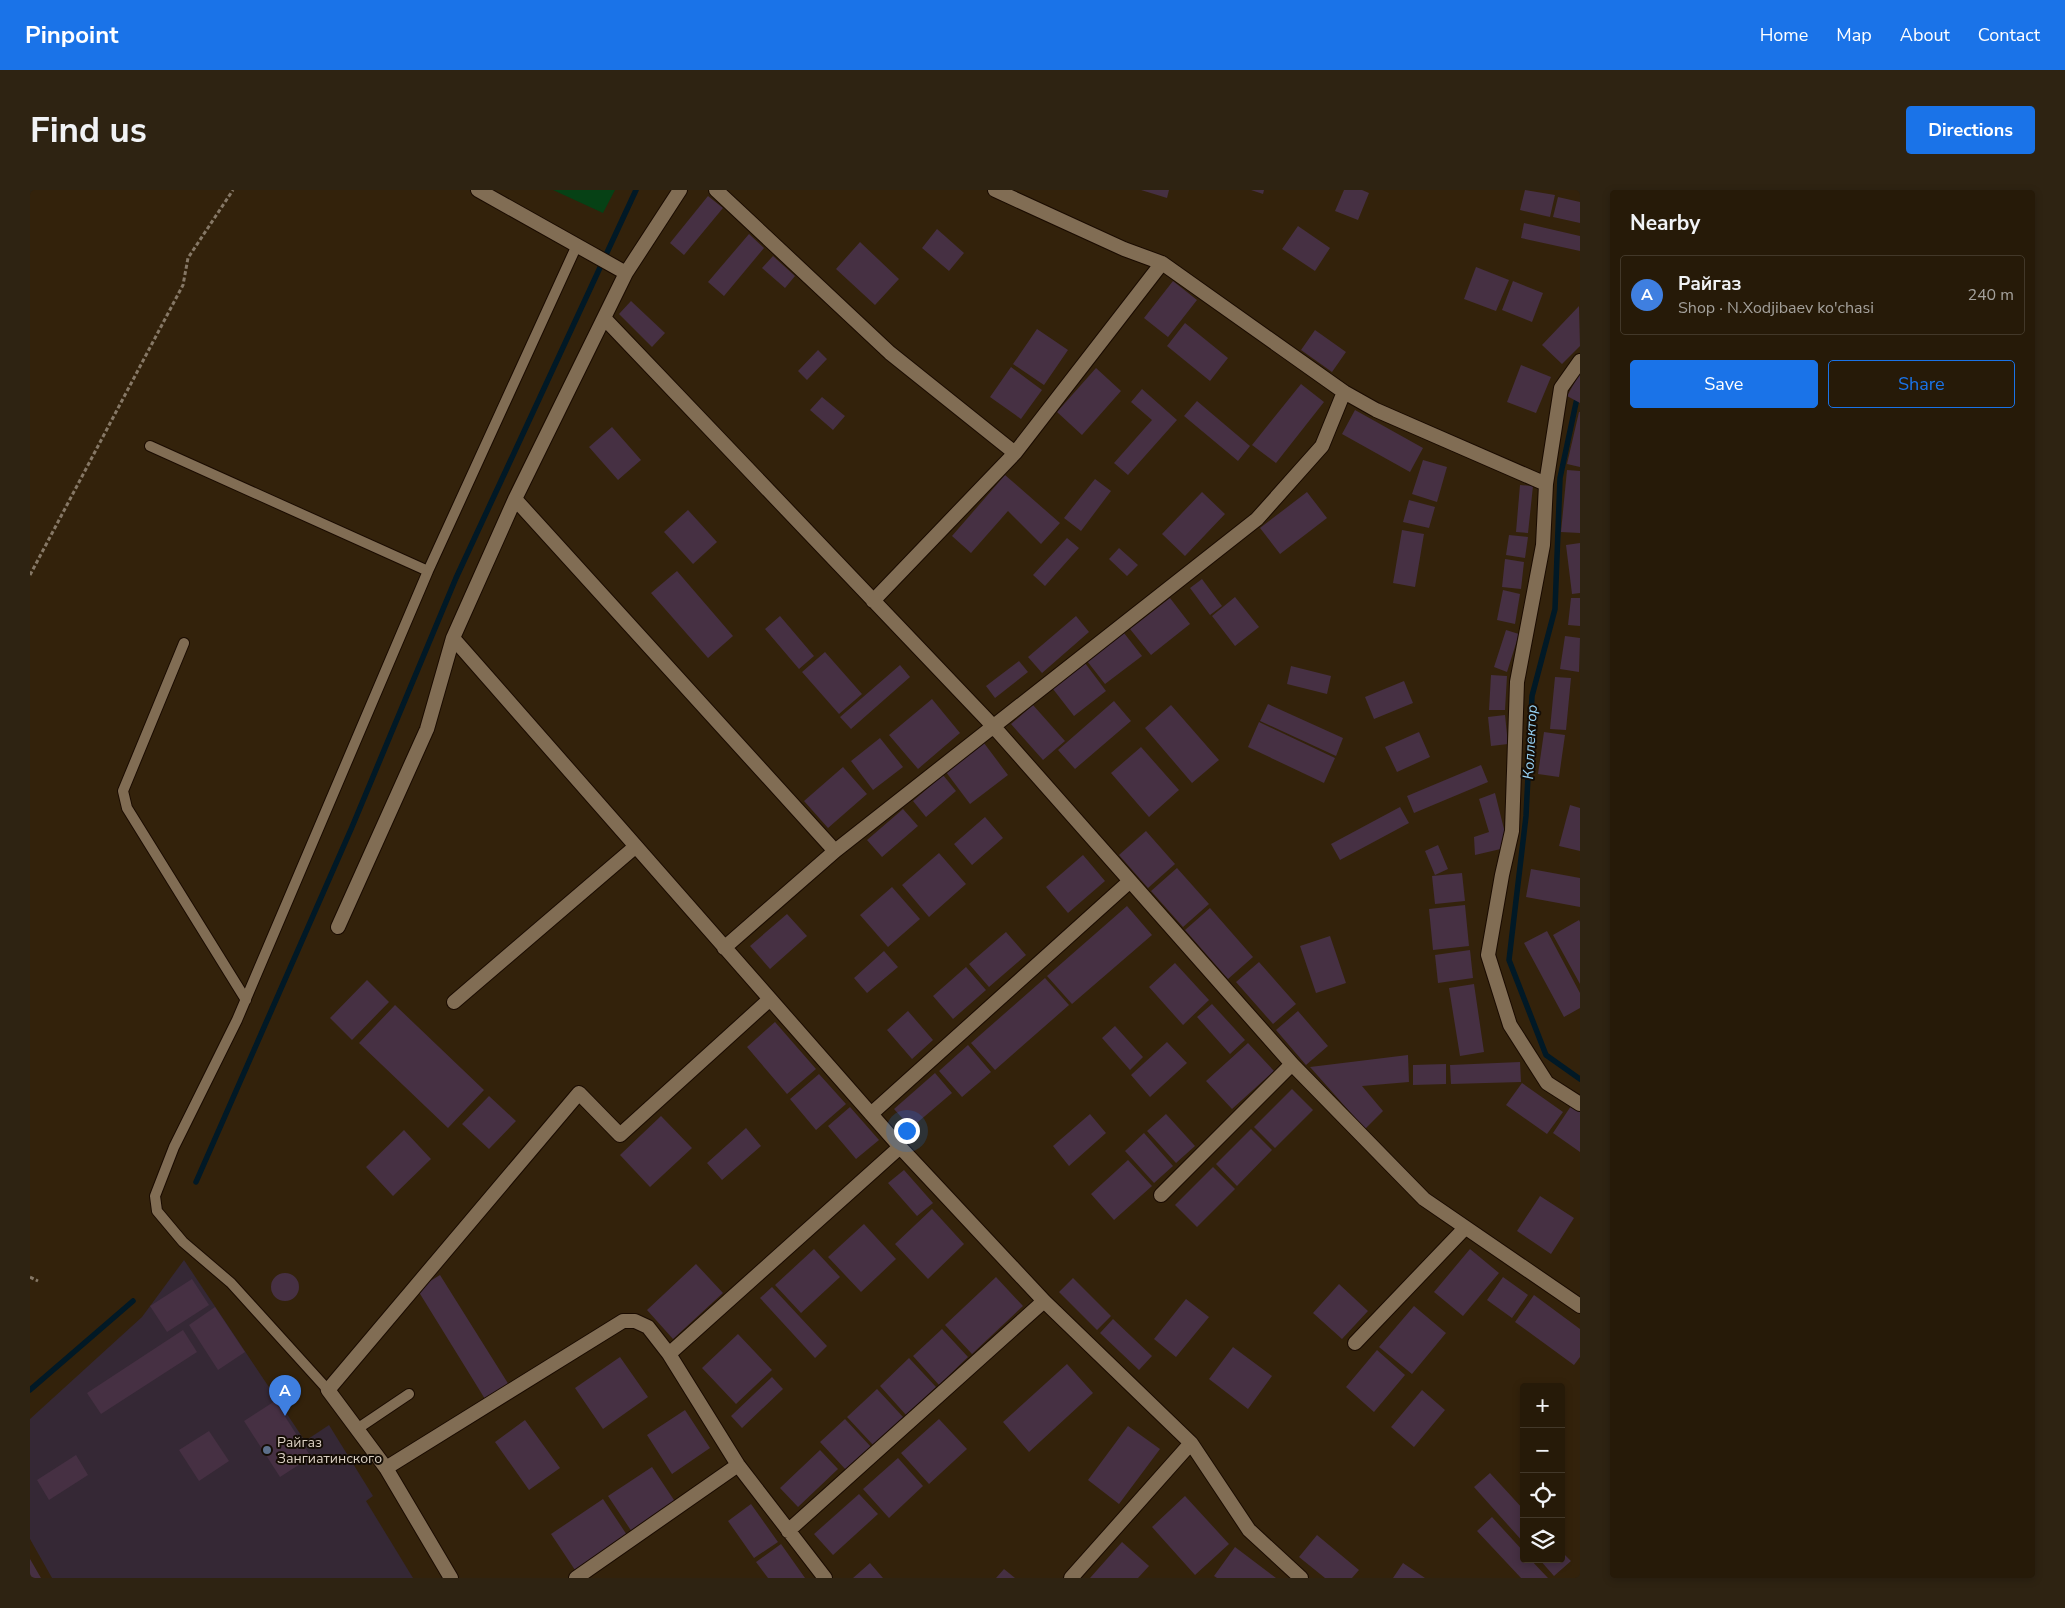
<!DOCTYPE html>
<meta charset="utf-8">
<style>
:root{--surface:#261a08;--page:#2e2312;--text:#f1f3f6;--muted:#a4a19c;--line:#423829;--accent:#1a73e8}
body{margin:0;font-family:"Nunito Sans",sans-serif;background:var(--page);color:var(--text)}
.controls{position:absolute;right:15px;bottom:15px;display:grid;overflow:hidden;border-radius:5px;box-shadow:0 2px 8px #0003}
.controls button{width:45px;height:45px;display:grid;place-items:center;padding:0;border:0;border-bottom:1px solid var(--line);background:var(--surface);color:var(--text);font:25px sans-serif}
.you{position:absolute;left:876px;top:940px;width:18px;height:18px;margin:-12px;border:4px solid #fff;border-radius:50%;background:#1a73e8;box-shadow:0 0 0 8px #1a73e833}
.badge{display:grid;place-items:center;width:32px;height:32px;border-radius:50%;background:var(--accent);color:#fff;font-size:16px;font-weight:700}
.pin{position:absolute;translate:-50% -41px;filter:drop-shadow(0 1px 2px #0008)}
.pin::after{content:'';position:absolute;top:26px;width:18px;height:15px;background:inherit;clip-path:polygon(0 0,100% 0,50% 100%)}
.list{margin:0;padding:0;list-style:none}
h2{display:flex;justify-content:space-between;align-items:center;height:65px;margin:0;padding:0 20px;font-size:21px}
h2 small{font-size:16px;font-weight:400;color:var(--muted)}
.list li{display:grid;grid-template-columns:32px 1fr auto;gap:15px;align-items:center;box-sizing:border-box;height:80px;margin:0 10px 10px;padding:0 10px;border:1px solid var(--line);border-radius:5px}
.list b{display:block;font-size:19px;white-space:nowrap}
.list p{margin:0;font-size:16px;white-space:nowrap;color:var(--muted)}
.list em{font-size:16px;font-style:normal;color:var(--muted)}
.actions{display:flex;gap:10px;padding:15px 20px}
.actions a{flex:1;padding:11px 0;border:1px solid var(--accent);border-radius:5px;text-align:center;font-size:18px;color:var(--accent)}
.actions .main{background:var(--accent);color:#fff}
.icon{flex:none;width:28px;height:28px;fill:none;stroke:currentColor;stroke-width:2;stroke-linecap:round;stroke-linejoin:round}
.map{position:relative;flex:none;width:1550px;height:1388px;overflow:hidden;border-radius:5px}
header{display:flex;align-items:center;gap:30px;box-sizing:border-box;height:70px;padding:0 25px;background:var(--accent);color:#fff}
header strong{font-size:24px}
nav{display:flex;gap:28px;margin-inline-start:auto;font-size:18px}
.intro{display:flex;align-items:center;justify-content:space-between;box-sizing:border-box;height:120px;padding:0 30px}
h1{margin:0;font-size:35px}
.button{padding:12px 22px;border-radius:5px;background:var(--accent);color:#fff;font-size:18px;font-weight:700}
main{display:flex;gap:30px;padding:0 30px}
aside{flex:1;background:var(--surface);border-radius:5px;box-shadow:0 2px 8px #0003}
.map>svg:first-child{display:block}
.industrial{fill:#352835}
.green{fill:#064115}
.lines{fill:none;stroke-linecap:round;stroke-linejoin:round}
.stream{stroke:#011926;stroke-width:5.5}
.building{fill:#463043}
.service-casing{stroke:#1a0b00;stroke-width:12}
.minor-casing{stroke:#1a0b00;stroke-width:16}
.path{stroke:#867866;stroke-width:3;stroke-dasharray:4 2.5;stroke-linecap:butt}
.service{stroke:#816d54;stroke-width:10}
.minor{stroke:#816d54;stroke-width:14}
.service-dot{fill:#5c6f8a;stroke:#150d05;stroke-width:2}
.labels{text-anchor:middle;stroke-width:4;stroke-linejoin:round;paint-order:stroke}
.poi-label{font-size:14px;fill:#dbd0c3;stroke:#150d05;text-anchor:start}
.water-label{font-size:15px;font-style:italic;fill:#96d2f5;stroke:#150d05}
</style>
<header>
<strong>Pinpoint</strong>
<nav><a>Home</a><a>Map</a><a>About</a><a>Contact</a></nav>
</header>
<div class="intro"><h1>Find us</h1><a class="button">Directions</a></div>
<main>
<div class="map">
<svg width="1550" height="1388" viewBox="0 0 1550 1388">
<rect width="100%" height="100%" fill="#33220b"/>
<path class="industrial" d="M 154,1070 L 275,1251 L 299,1235 L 343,1306 L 336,1311 L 383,1388 L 22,1388 L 0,1349 L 0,1229 L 112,1127 Z"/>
<path class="green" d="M 523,0 L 585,0 L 573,23 Z"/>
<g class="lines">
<path class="stream" d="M 1550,194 L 1530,288 L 1525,419 L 1502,506 L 1496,626 L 1479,770 L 1516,865 L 1550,889
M 166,992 L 322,637 L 426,388 L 606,0
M 0,1200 L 103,1111"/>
</g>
<path class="building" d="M 1111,0 L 1139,0 L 1137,8 Z
M 1221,0 L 1234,0 L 1233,4 Z
M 1314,0 L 1332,0 L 1339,3 L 1328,30 L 1305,21 Z
M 1495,0 L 1525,5 L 1520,27 L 1490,20 Z
M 678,6 L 693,18 L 654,65 L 640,53 Z
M 1528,7 L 1550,12 L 1550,33 L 1523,27 Z
M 1494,33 L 1550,46 L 1550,61 L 1491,48 Z
M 1268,36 L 1300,58 L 1285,81 L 1252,59 Z
M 907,39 L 934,63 L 919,81 L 892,58 Z
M 719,44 L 734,58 L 694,106 L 678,92 Z
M 830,52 L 869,89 L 845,115 L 806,79 Z
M 743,66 L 765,86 L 755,98 L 732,78 Z
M 1446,77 L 1479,90 L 1466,121 L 1434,109 Z
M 1143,91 L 1167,110 L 1138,147 L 1114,128 Z
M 1483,91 L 1513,103 L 1502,132 L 1472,120 Z
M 601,111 L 635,143 L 622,157 L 589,124 Z
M 1549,116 L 1550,156 L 1532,174 L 1512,155 Z
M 1155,133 L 1198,168 L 1180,191 L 1137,156 Z
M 1007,139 L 1038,160 L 1014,195 L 983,174 Z
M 1285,140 L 1316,162 L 1302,182 L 1271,160 Z
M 788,160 L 797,169 L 777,190 L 768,181 Z
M 1491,175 L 1521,187 L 1506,223 L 1477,212 Z
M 981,177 L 1012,200 L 991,229 L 960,207 Z
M 1066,178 L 1091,201 L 1052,245 L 1027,222 Z
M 1550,183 L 1550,213 L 1537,206 Z
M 1271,194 L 1294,212 L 1246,273 L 1222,255 Z
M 1112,199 L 1147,230 L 1098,285 L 1084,273 L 1122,230 L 1101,212 Z
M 792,207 L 815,226 L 803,240 L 780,220 Z
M 1167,211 L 1220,256 L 1208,271 L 1154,226 Z
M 1325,220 L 1393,258 L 1380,282 L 1312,244 Z
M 1549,222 L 1550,222 L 1550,277 L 1537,274 Z
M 582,237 L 611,270 L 588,290 L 559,257 Z
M 1393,270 L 1417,277 L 1407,312 L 1382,304 Z
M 1537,280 L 1550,281 L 1550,343 L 1531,342 Z
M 975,285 L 1030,333 L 1011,354 L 978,321 L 941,363 L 922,346 Z
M 1065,289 L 1081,301 L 1051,341 L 1034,328 Z
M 1490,295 L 1503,296 L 1498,343 L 1486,342 Z
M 1172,302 L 1195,324 L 1155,366 L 1132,344 Z
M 1277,302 L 1297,328 L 1250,364 L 1230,338 Z
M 1379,310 L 1405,317 L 1399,338 L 1373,332 Z
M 658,320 L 687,352 L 663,374 L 634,342 Z
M 1372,340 L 1394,344 L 1385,397 L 1363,393 Z
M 1479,345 L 1498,347 L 1495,368 L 1476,365 Z
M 1037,348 L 1049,358 L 1015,396 L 1003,385 Z
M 1550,353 L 1550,403 L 1542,404 L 1536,355 Z
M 1089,358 L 1108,375 L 1097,386 L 1079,369 Z
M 1475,369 L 1494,372 L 1491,399 L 1472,397 Z
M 647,381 L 703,446 L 678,468 L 621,403 Z
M 1172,389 L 1192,416 L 1180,425 L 1160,398 Z
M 1473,400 L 1490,404 L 1485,434 L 1467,430 Z
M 1205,407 L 1229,437 L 1205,456 L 1182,426 Z
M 1140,408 L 1160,434 L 1121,465 L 1100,439 Z
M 1541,408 L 1550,408 L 1550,436 L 1538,435 Z
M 750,426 L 784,466 L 769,479 L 735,439 Z
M 1046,426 L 1059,442 L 1012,483 L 998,467 Z
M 1476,440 L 1489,444 L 1477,482 L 1464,477 Z
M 1094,443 L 1112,466 L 1075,494 L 1057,471 Z
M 1535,446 L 1550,448 L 1549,482 L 1530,479 Z
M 795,462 L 832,504 L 809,524 L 772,482 Z
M 989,471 L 998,482 L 965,508 L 956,496 Z
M 1055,473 L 1076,501 L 1044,526 L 1023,499 Z
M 870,475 L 880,487 L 821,539 L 810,527 Z
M 1261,476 L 1301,486 L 1297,504 L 1257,494 Z
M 1461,485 L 1477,486 L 1475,520 L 1459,520 Z
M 1525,487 L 1541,488 L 1536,540 L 1520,539 Z
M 1374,491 L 1383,513 L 1344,529 L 1335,507 Z
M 902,509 L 930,543 L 888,579 L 859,545 Z
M 1084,511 L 1101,531 L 1045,579 L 1028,560 Z
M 1238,514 L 1313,548 L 1306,566 L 1230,531 Z
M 1003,515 L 1035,551 L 1013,570 L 981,534 Z
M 1141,515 L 1189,570 L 1162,593 L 1115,538 Z
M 1475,525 L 1478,554 L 1461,556 L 1458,527 Z
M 1229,532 L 1305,568 L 1294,593 L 1218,557 Z
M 1389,542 L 1400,567 L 1367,582 L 1355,557 Z
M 1514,542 L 1535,545 L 1529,587 L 1508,584 Z
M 850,548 L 873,577 L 843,600 L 821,571 Z
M 954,553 L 978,585 L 940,614 L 916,582 Z
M 1111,557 L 1149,600 L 1119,627 L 1081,583 Z
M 1451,575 L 1458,592 L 1384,623 L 1377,606 Z
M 813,577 L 837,604 L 798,638 L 774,611 Z
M 913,585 L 926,601 L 896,627 L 883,611 Z
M 1465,603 L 1475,643 L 1475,658 L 1445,665 L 1444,647 L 1459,642 L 1449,609 Z
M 1540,615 L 1550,618 L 1550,661 L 1529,656 Z
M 1370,617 L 1379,633 L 1310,670 L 1301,654 Z
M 873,619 L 888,636 L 852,667 L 837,650 Z
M 955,627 L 973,648 L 942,675 L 924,654 Z
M 1116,641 L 1145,674 L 1118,698 L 1089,665 Z
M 1408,655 L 1418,679 L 1405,685 L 1395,661 Z
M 909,663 L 936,694 L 899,727 L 872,695 Z
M 1053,665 L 1075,691 L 1038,723 L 1016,697 Z
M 1147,678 L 1179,714 L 1153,737 L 1121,701 Z
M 1501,679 L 1550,688 L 1550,717 L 1496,707 Z
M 1432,683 L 1435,711 L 1405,714 L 1402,686 Z
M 862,697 L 890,729 L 858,757 L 830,725 Z
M 1435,715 L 1439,756 L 1403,760 L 1399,719 Z
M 1097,716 L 1122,745 L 1042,814 L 1017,786 Z
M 1180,718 L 1223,767 L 1198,789 L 1155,740 Z
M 757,724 L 777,746 L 740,779 L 720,756 Z
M 1549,730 L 1550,732 L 1550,794 L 1523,745 Z
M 1517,741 L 1550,803 L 1550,818 L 1534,827 L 1494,753 Z
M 976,742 L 996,765 L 959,797 L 939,774 Z
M 1300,746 L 1316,793 L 1286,803 L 1270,756 Z
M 1440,760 L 1443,788 L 1408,793 L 1405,765 Z
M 854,761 L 868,777 L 837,803 L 824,788 Z
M 1229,772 L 1266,814 L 1243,834 L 1206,792 Z
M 1145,773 L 1179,810 L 1153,835 L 1119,797 Z
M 936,777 L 956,800 L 923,829 L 903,806 Z
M 1015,788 L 1039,815 L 965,880 L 941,853 Z
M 337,790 L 359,812 L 322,850 L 300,828 Z
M 1444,794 L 1454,862 L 1430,866 L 1419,798 Z
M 1182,814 L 1215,850 L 1200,864 L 1167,827 Z
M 365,815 L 454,900 L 418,938 L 329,853 Z
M 878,821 L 903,850 L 882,869 L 857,840 Z
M 1268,821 L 1298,856 L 1276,875 L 1246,840 Z
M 745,832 L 786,879 L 757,904 L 717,857 Z
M 1085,836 L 1113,867 L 1100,880 L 1072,848 Z
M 1137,852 L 1157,873 L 1120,907 L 1101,885 Z
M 1218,853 L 1244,881 L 1202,919 L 1176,891 Z
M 938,855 L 961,882 L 932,907 L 909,881 Z
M 1378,865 L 1379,892 L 1332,896 L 1353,921 L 1335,939 L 1280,877 Z
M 1490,872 L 1491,892 L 1421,894 L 1420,875 Z
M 1416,874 L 1416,894 L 1383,895 L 1383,875 Z
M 905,883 L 922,903 L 881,938 L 864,919 Z
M 789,884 L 816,914 L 786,940 L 760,909 Z
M 1492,893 L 1533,922 L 1517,944 L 1476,915 Z
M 1262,899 L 1283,920 L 1245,958 L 1224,937 Z
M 459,906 L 486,931 L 459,959 L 432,934 Z
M 1541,916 L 1550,922 L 1550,962 L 1523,943 Z
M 820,917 L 849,950 L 826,969 L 798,936 Z
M 1060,924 L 1076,943 L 1039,976 L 1023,956 Z
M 1136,924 L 1165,956 L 1146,973 L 1117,941 Z
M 631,926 L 662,958 L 620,997 L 590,965 Z
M 716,938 L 731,956 L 692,990 L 677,973 Z
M 1221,939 L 1242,960 L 1207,996 L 1186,974 Z
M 374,940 L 401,969 L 363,1006 L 336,977 Z
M 1114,943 L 1143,976 L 1124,993 L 1095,961 Z
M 1098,970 L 1122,996 L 1084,1030 L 1061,1004 Z
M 1183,977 L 1205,999 L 1167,1037 L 1145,1015 Z
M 874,980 L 903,1013 L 887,1026 L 858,993 Z
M 1510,1006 L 1544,1028 L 1521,1064 L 1487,1041 Z
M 902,1019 L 934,1054 L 898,1089 L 865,1054 Z
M 834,1034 L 866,1069 L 831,1102 L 798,1067 Z
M 784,1059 L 810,1087 L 771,1123 L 745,1095 Z
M 1440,1059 L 1469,1083 L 1433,1126 L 1404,1102 Z
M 666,1074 L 693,1103 L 643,1149 L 617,1120 Z
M241 1097a14 14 0 1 1 28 0a14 14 0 1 1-28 0Z
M 410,1085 L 479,1195 L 455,1209 L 387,1099 Z
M 966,1087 L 993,1116 L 942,1164 L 915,1135 Z
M 1473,1087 L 1498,1105 L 1482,1128 L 1457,1110 Z
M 1043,1088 L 1081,1126 L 1067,1140 L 1029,1102 Z
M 162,1089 L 179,1115 L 137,1142 L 120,1116 Z
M 1309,1094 L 1338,1121 L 1312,1149 L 1283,1123 Z
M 742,1097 L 797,1156 L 785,1168 L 730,1108 Z
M 1504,1105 L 1550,1139 L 1550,1167 L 1544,1175 L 1485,1132 Z
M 1156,1109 L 1179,1127 L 1146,1167 L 1124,1149 Z
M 1384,1116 L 1416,1143 L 1382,1184 L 1349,1157 Z
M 185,1117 L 215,1162 L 188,1180 L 159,1135 Z
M 1083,1129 L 1122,1166 L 1109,1180 L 1070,1143 Z
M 912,1139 L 938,1167 L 909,1195 L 883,1166 Z
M 153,1140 L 167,1162 L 71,1224 L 57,1203 Z
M 708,1144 L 742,1180 L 706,1214 L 672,1178 Z
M 1203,1157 L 1242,1186 L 1218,1219 L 1179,1189 Z
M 1347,1160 L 1375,1185 L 1344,1222 L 1316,1197 Z
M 590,1167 L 618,1207 L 573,1239 L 545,1198 Z
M 879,1168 L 906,1197 L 876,1225 L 850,1196 Z
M 1037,1174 L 1063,1203 L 999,1262 L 973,1232 Z
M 742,1187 L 753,1199 L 712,1238 L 701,1226 Z
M 847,1199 L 874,1228 L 844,1256 L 817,1227 Z
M 1392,1200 L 1415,1220 L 1384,1257 L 1361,1237 Z
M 245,1211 L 281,1267 L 250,1287 L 214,1231 Z
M 655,1220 L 680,1258 L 642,1284 L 617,1245 Z
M 815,1229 L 842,1258 L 817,1281 L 790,1252 Z
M 909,1229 L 937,1259 L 899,1294 L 871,1263 Z
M 495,1230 L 530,1278 L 499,1300 L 465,1252 Z
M 1098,1236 L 1130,1259 L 1089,1314 L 1058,1290 Z
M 179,1241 L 199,1271 L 169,1291 L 149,1260 Z
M 790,1260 L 808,1279 L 768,1317 L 750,1298 Z
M 46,1265 L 58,1285 L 19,1310 L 7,1290 Z
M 868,1268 L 893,1296 L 859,1328 L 833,1299 Z
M 622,1277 L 646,1313 L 602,1342 L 578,1306 Z
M 1460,1283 L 1494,1320 L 1494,1353 L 1444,1297 Z
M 829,1304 L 848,1324 L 803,1365 L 784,1344 Z
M 1155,1306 L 1199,1354 L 1165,1385 L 1122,1337 Z
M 573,1309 L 597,1345 L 545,1380 L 521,1344 Z
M 721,1314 L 748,1352 L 724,1368 L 698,1331 Z
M 1462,1327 L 1494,1362 L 1494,1369 L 1500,1369 L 1518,1388 L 1491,1388 L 1447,1341 Z
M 1287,1345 L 1329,1380 L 1322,1388 L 1295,1388 L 1269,1367 Z
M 1092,1352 L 1119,1376 L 1108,1388 L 1060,1388 Z
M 751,1354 L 775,1388 L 738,1388 L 726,1372 Z
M 1205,1357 L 1246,1388 L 1187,1388 L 1184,1386 Z
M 1531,1361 L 1541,1371 L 1524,1386 L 1509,1369 L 1531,1369 Z
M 0,1369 L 11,1388 L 0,1388 Z
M 840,1373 L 853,1388 L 823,1388 Z
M 1373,1373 L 1395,1388 L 1363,1388 Z
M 974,1379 L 985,1388 L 966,1388 Z"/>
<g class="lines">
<defs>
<path id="service" d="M 120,256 L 398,381
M 154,453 L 93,601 L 97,618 L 216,810
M 298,1200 L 201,1093 L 153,1052 L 127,1021 L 125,1006 L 144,957 L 207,830 L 398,381 L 547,55
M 327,1239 L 379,1204"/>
<path id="minor" d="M 448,0 L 596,83
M 686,0 L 860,163 L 985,263
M 965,0 L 1094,59 L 1132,73 L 1314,202 L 1346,220 L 1516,294
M 575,129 L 964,537 L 1262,874 L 1394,1009 L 1550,1116
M 1550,171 L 1531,198 L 1516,294 L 1513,355 L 1487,492 L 1482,641 L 1472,685 L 1458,765 L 1480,835 L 1517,893 L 1550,914
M 485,309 L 805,661
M 843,411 L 985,263 L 1132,73
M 423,448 L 870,957 L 1014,1111 L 1161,1253 L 1219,1340 L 1271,1388
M 308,737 L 397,539 L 423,448 L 485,309 L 596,83 L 650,0
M 694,758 L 805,661 L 1227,329 L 1292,256 L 1314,202
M 424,812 L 605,657
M 841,924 L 1099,692
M 1131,1005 L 1262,874
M 1325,1153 L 1435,1038
M 639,1164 L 870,957
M 356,1278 L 593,1131 L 605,1131 L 618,1137 L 639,1164 L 708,1275 L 795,1388
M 758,1341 L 1014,1111
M 421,1388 L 356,1278 L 298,1200 L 549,903 L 590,945 L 739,810
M 546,1388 L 708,1275
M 1041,1388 L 1161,1253"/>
</defs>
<use href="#service" class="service-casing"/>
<use href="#minor" class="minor-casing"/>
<path class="path" d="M 0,385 L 153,95 L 158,68 L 203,0
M 0,1087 L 8,1091"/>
<use href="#service" class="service"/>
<use href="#minor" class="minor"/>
</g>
<circle class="service-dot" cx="237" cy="1260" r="5"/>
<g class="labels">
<g class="poi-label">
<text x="247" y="1257">Райгаз<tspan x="247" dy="16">Зангиатинского</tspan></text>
</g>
<g class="water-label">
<text transform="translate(1500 552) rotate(-87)" y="5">Коллектор</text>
</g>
</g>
</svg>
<div class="controls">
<button>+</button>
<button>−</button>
<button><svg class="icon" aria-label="locate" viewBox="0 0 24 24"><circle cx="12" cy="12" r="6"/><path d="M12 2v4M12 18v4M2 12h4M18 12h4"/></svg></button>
<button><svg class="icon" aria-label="layers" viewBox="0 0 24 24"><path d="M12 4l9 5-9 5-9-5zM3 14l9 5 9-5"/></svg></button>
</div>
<div class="you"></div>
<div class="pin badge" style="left:255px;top:1226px;background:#3f7fe0">A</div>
</div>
<aside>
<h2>Nearby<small></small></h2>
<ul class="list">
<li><span class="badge" style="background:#3f7fe0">A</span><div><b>Райгаз</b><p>Shop · N.Xodjibaev ko'chasi</p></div><em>240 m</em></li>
</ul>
<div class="actions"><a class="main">Save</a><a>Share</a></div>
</aside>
</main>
